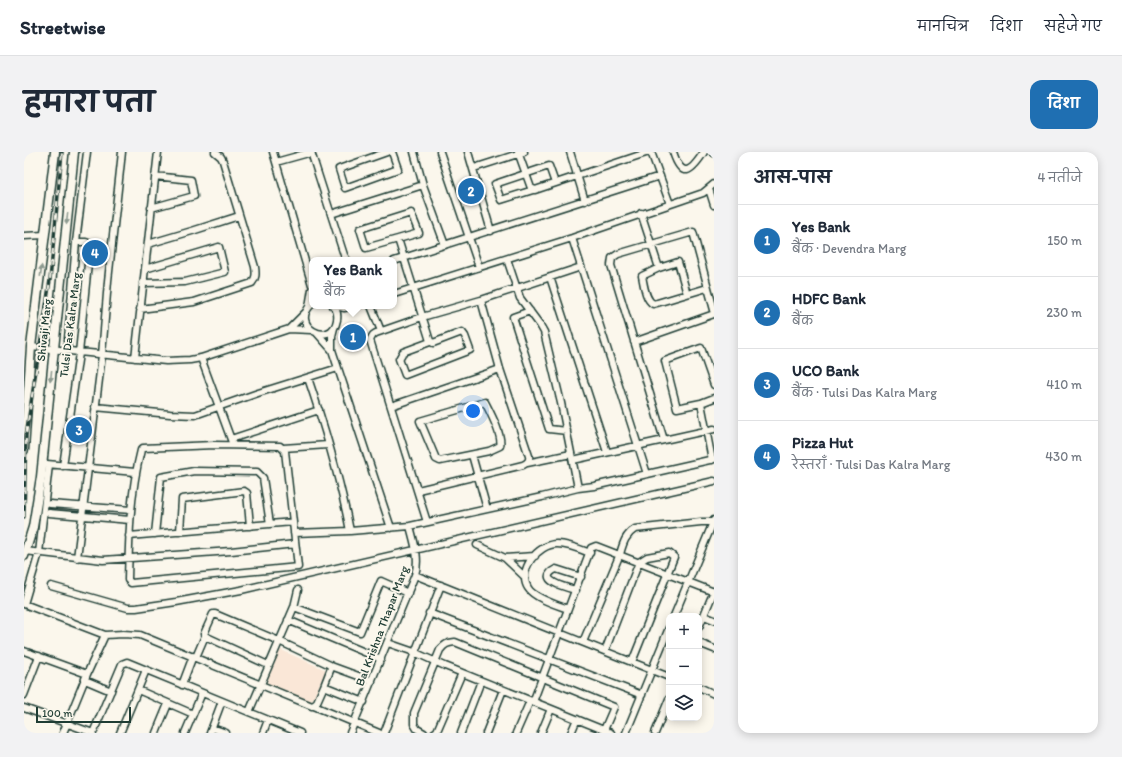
<!DOCTYPE html>
<html lang="hi">
<meta charset="utf-8">
<style>
:root{--surface:#fff;--page:#f2f2f3;--text:#1f2937;--muted:#747a83;--line:#e0e1e3;--accent:#1f6fb2}
body{margin:0;font-family:Itim,"Playpen Sans Deva",sans-serif;background:var(--page);color:var(--text)}
.controls{position:absolute;right:12px;bottom:12px;display:grid;overflow:hidden;border-radius:8px;box-shadow:0 2px 10px #0003}
.controls button{width:36px;height:36px;display:grid;place-items:center;padding:0;border:0;border-bottom:1px solid var(--line);background:var(--surface);color:var(--text);font:20px sans-serif}
.scale{position:absolute;left:12px;bottom:10px;width:95px;box-sizing:border-box;padding-left:4px;border:2px solid #1f3d34;border-top:0;font-size:11px;line-height:14px;white-space:nowrap;color:#1f3d34;-webkit-text-stroke:3px #fbf7ec;paint-order:stroke}
.you{position:absolute;left:449px;top:259px;width:14px;height:14px;margin:-10px;border:3px solid #fff;border-radius:50%;background:#1a73e8;box-shadow:0 0 0 6px #1a73e833}
.badge{display:grid;place-items:center;width:26px;height:26px;border-radius:50%;background:var(--accent);color:#fff;font-size:13px;font-weight:700}
.pin{position:absolute;translate:-50% -50%;border:2px solid #fff;box-shadow:0 1px 4px #0006}
.popup{position:absolute;left:285px;top:105px;width:88px;height:52px;box-sizing:border-box;display:grid;place-content:center;border-radius:8px;background:var(--surface);filter:drop-shadow(0 1px 3px #0005);font-size:13px;white-space:nowrap;color:var(--muted)}
.popup b{font-size:15px;color:var(--text)}
.popup::after{content:'';position:absolute;left:50%;top:100%;margin-left:-8px;border:8px solid transparent;border-top-color:var(--surface)}
.list{margin:0;padding:0;list-style:none}
h2{display:flex;justify-content:space-between;align-items:center;height:52px;margin:0;padding:0 16px;font-size:17px}
h2 small{font-size:13px;font-weight:400;color:var(--muted)}
.list li{display:grid;grid-template-columns:26px 1fr auto;gap:12px;align-items:center;box-sizing:border-box;height:72px;padding:0 16px;border-top:1px solid var(--line)}
.list b{display:block;font-size:15px;white-space:nowrap}
.list p{margin:0;font-size:13px;white-space:nowrap;color:var(--muted)}
.list em{font-size:13px;font-style:normal;color:var(--muted)}
.icon{flex:none;width:22px;height:22px;fill:none;stroke:currentColor;stroke-width:2;stroke-linecap:round;stroke-linejoin:round}
.map{position:relative;flex:none;width:690px;height:581px;overflow:hidden;border-radius:12px}
header{display:flex;align-items:center;gap:24px;box-sizing:border-box;height:56px;padding:0 20px;background:var(--surface);border-bottom:1px solid var(--line)}
header strong{font-size:19px}
nav{display:flex;gap:22px;margin-inline-start:auto;font-size:14px}
.intro{display:flex;align-items:center;justify-content:space-between;box-sizing:border-box;height:96px;padding:0 24px}
h1{margin:0;font-size:28px}
.button{padding:10px 18px;border-radius:12px;background:var(--accent);color:#fff;font-size:14px;font-weight:700}
main{display:flex;gap:24px;padding:0 24px}
aside{flex:1;background:var(--surface);border-radius:12px;box-shadow:0 2px 10px #0003}
.map>svg:first-child{display:block}
.built{fill:#fae7d7}
.lines{fill:none;stroke-linecap:round;stroke-linejoin:round}
.minor-casing{stroke:#1f3d34;stroke-width:9}
.secondary-casing{stroke:#1f3d34;stroke-width:11}
.minor{stroke:#fbf7ec;stroke-width:6}
.secondary{stroke:#fbf7ec;stroke-width:8}
.rail-casing{stroke:#1f3d34;stroke-width:3.5}
.rail{stroke:#fbf7ec;stroke-width:2;stroke-dasharray:6;stroke-linecap:butt}
.oneway{fill:#8d9a90}
.labels{text-anchor:middle;stroke-width:4;stroke-linejoin:round;paint-order:stroke}
.street-label{font-size:12px;fill:#1f3d34;stroke:#fbf7ec}
</style>
<header>
<strong>Streetwise</strong>
<nav><a>मानचित्र</a><a>दिशा</a><a>सहेजे गए</a></nav>
</header>
<div class="intro"><h1>हमारा पता</h1><a class="button">दिशा</a></div>
<main>
<div class="map">
<svg width="690" height="581" viewBox="0 0 690 581">
<rect width="100%" height="100%" fill="#fbf7ec"/>
<filter id="ink" filterUnits="userSpaceOnUse"><feTurbulence type="fractalNoise" baseFrequency=".025" numOctaves="2"/><feDisplacementMap in="SourceGraphic" scale="8" xChannelSelector="R" yChannelSelector="G"/><feConvolveMatrix kernelMatrix="1 2 1 2 8 2 1 2 1" color-interpolation-filters="sRGB"/></filter>
<g filter="url(#ink)">
<path class="built" d="M 255,497 L 302,518 L 287,552 L 240,532 Z"/>
<g class="lines">
<defs>
<path id="minor" d="M 249,0 L 288,133
M 287,0 L 320,103 L 323,108
M 363,0 L 315,17 L 321,36 L 374,17 L 368,0
M 390,0 L 399,33 L 421,93
M 416,0 L 455,115
M 444,0 L 467,79
M 494,0 L 507,36 L 511,38 L 625,0
M 546,0 L 561,49
M 627,0 L 646,52
M 649,0 C 658,28 667,20 680,0
M 689,0 L 690,1
M 252,10 L 288,0
M 450,16 L 500,0
M 685,37 L 690,53
M 509,38 L 477,48 L 471,32 L 525,14 L 531,31
M 127,56 L 170,44 L 167,28 L 131,24
M 617,61 L 635,116
M 307,62 L 399,33
M 0,84 L 21,83
M 548,86 L 623,322
M 374,87 L 342,96 L 336,77 L 387,61 L 395,81 L 374,87 L 406,189 L 409,191 L 438,180 L 441,184 L 446,198 L 381,223 L 375,207 L 379,200 L 406,190
M 124,92 L 168,79 L 215,64
M 483,107 L 496,146 L 516,173 L 520,180 L 537,251 L 554,336
M 370,109 L 636,24
M 526,125 L 583,300
M 119,131 L 161,130 L 201,120 L 195,95 L 121,117
M 370,142 L 548,86 L 679,41 L 690,32
M 663,142 L 654,110 L 635,116 L 618,124 C 620,133 621,147 629,152 L 633,151 L 683,136
M 288,152 C 264,174 308,197 313,168 C 314,162 313,158 309,154
M 313,154 L 320,156 L 332,154
M 347,154 L 357,179
M 285,155 L 288,137
M 116,157 L 170,150 L 228,131 C 232,126 232,122 231,115 L 199,9 L 197,5 L 191,0
M 506,159 L 489,165 L 525,277 L 543,279
M 310,176 L 308,184 L 308,198 L 367,376
M 265,177 L 282,160
M 293,181 L 308,198
M 610,190 L 690,162
M 7,195 L 142,209 L 166,208 L 177,206 L 265,177 L 287,178
M 43,199 L 52,90 L 63,0
M 111,206 L 134,0
M 177,206 L 209,293
M 284,226 C 301,276 316,327 326,379
M 690,233 L 677,196 L 641,209 L 653,256 L 677,251 L 690,246
M 461,250 C 466,260 479,284 476,294 L 465,299 L 416,309 L 412,307 L 396,269 Z
M 677,251 L 688,308
M 367,254 L 476,217
M 71,255 L 146,262 L 171,263 L 234,241 L 314,216
M 207,287 L 295,258
M 640,288 L 587,113 L 588,106 L 594,102 L 669,80 L 690,158
M 190,293 L 256,294 L 261,299 L 274,415 L 107,431 L 104,428 C 105,384 106,341 117,298 L 119,296 Z
M 259,296 L 304,293
M 448,303 L 463,357
M 549,308 L 690,277
M 503,311 L 547,302
M 23,312 L 111,320
M 25,313 L 15,401 L 0,452 L 81,483 L 99,482 L 116,483 L 288,554 L 292,552 L 300,534 L 340,550
M 39,314 L 55,201 L 66,92 L 62,90 L 52,90
M 394,338 L 499,313 C 503,311 506,309 505,304 L 476,217 L 457,148 L 557,115
M 26,352 L 107,358
M 25,361 L 106,368
M 403,370 L 346,188 L 349,183 L 352,181 L 398,165 L 457,148
M 156,380 L 158,347 L 220,339 L 223,341 L 226,374
M 270,381 L 326,379 L 386,374 L 518,345 L 554,336 L 570,334 L 690,307
M 131,382 L 137,325 L 170,319 L 233,320 L 239,326 L 246,372
M 105,384 L 269,370
M 453,393 L 481,406
M 1,399 L 79,408 L 207,399 L 271,392
M 53,406 L 78,203 L 84,129 L 98,0
M 391,423 L 645,525
M 501,425 L 481,406 L 511,404
M 27,434 L 104,456 L 112,456 L 152,450 L 217,438 L 690,329
M 552,438 C 544,436 510,428 532,417 L 557,425
M 270,455 L 336,480 L 357,429 L 384,441
M 544,457 C 533,453 510,446 504,436 C 493,418 514,392 533,392 C 544,392 556,397 566,401
M 405,461 L 618,543
M 650,464 L 690,368
M 680,464 L 690,468
M 264,468 L 357,507
M 675,475 L 690,439
M 559,490 L 596,402 C 599,392 601,383 611,377 L 677,370 L 690,370
M 364,491 L 390,500 L 421,514 L 587,581
M 675,491 L 690,497
M 0,499 L 63,522 L 81,483
M 581,499 L 615,410 L 623,405 L 645,401 L 650,405 L 608,510
M 172,505 L 181,484
M 244,513 L 181,484 L 180,482 L 189,462 L 191,462 L 255,489 L 306,513 L 307,516 L 300,534
M 307,514 L 348,529
M 61,528 L 87,539
M 158,533 L 169,504
M 675,535 L 690,542
M 114,538 L 169,562
M 0,543 L 15,504
M 509,550 L 567,396 L 572,394 L 690,440
M 290,554 L 355,581
M 0,556 L 69,581
M 225,560 L 270,455 L 274,438
M 188,576 L 202,581
M 39,581 L 63,522
M 69,581 L 98,512 L 103,510 L 276,581
M 96,581 L 122,518
M 132,581 L 144,552
M 161,581 L 178,541
M 186,581 L 198,549
M 239,581 L 244,568
M 326,581 L 391,423 C 396,406 390,390 386,374
M 360,581 L 417,433
M 400,581 L 393,577 L 390,572 L 390,561 L 416,498 C 421,492 423,491 431,490 L 590,555 L 580,578
M 410,581 L 413,579 L 438,521
M 437,581 L 457,529
M 462,581 L 479,538
M 492,581 L 506,549
M 517,581 L 527,557
M 547,581 L 553,567
M 602,581 L 645,476
M 631,581 L 645,547"/>
<path id="secondary" d="M 0,298 L 7,195 L 31,0
M 0,404 L 9,375 L 17,325 L 50,0"/>
</defs>
<use href="#minor" class="minor-casing"/>
<use href="#secondary" class="secondary-casing"/>
<use href="#minor" class="minor"/>
<use href="#secondary" class="secondary"/>
<defs>
<path id="rail" d="M 0,365 L 2,283 L 26,128 L 38,0"/>
</defs>
<use href="#rail" class="rail-casing"/>
<use href="#rail" class="rail"/>
</g>
<defs><path id="oneway-solid" d="M-6-.8H1V-3.2L6.5 0L1 3.2V.8H-6Z"/></defs>
<g class="oneway">
<use href="#oneway-solid" transform="translate(43 67) rotate(96)"/>
<use href="#oneway-solid" transform="translate(17 119) rotate(-83)"/>
<use href="#oneway-solid" transform="translate(27 224) rotate(96)"/>
</g>
</g>
<g class="labels">
<g class="street-label">
<text transform="translate(46 173) rotate(-83)" y="4">Tulsi Das Kalra Marg</text>
<text transform="translate(20 178) rotate(-84)" y="4">Shivaji Marg</text>
<text transform="translate(358 474) rotate(-69)" y="4">Bal Krishna Thapar Marg</text>
</g>
</g>
</svg>
<div class="controls">
<button>+</button>
<button>−</button>
<button><svg class="icon" aria-label="layers" viewBox="0 0 24 24"><path d="M12 4l9 5-9 5-9-5zM3 14l9 5 9-5"/></svg></button>
</div>
<div class="scale">100 m</div>
<div class="you"></div>
<div class="pin badge" style="left:329px;top:185px">1</div>
<div class="popup"><b>Yes Bank</b>बैंक</div>
<div class="pin badge" style="left:447px;top:39px">2</div>
<div class="pin badge" style="left:55px;top:278px">3</div>
<div class="pin badge" style="left:71px;top:101px">4</div>
</div>
<aside>
<h2>आस-पास<small>4 नतीजे</small></h2>
<ul class="list">
<li><span class="badge">1</span><div><b>Yes Bank</b><p>बैंक · Devendra Marg</p></div><em>150 m</em></li>
<li><span class="badge">2</span><div><b>HDFC Bank</b><p>बैंक</p></div><em>230 m</em></li>
<li><span class="badge">3</span><div><b>UCO Bank</b><p>बैंक · Tulsi Das Kalra Marg</p></div><em>410 m</em></li>
<li><span class="badge">4</span><div><b>Pizza Hut</b><p>रेस्तराँ · Tulsi Das Kalra Marg</p></div><em>430 m</em></li>
</ul>
</aside>
</main>
